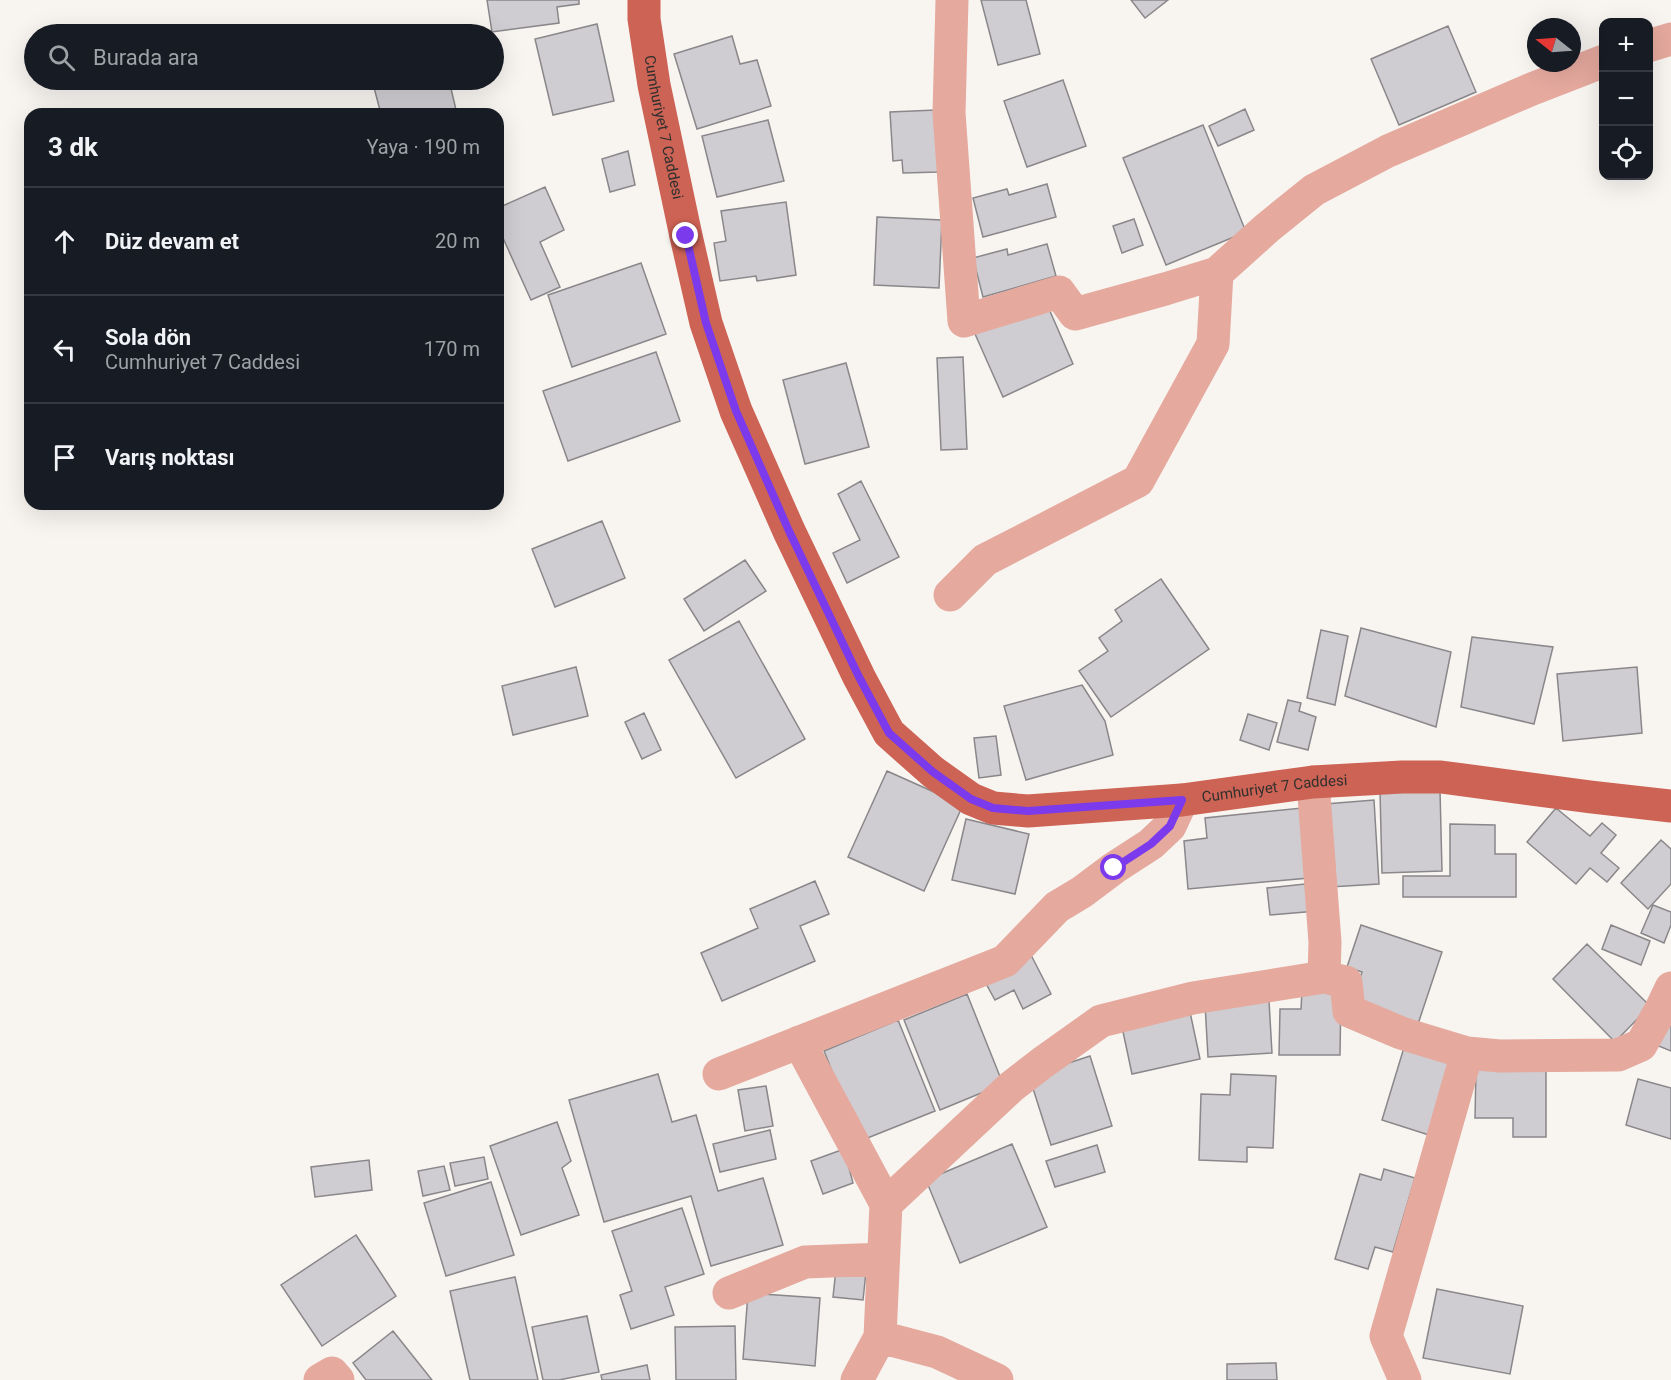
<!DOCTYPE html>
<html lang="tr">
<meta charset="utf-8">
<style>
:root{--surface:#171b24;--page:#242831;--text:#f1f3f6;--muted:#9ea1a6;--line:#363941}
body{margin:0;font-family:Roboto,sans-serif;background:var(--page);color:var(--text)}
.controls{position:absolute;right:18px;top:18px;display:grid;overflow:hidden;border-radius:12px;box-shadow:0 6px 24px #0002}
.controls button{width:54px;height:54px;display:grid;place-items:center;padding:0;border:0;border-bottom:2px solid var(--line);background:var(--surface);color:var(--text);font:30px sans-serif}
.compass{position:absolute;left:1527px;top:18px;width:54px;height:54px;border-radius:50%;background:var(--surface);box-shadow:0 6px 24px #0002;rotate:287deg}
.stop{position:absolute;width:18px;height:18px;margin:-14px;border:4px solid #7c3aed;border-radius:50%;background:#fff}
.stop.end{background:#7c3aed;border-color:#fff;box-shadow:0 2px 6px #0008}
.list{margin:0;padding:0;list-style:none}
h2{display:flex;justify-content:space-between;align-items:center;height:78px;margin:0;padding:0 24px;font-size:26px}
h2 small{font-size:20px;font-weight:400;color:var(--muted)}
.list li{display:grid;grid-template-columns:39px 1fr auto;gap:18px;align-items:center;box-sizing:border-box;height:108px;padding:0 24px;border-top:2px solid var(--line)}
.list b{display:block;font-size:22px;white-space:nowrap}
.list p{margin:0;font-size:20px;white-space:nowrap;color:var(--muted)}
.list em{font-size:20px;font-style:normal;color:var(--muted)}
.icon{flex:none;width:33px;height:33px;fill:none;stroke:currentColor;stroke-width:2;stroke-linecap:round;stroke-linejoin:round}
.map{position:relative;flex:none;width:1671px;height:1380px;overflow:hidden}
.search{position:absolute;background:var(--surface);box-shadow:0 6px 24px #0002;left:24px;top:24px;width:480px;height:66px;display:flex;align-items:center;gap:15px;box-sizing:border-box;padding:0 21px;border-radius:33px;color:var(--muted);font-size:22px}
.panel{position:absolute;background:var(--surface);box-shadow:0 6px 24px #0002;left:24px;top:108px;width:480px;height:402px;border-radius:18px}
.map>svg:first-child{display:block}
.building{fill:#cfcdd1;stroke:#89878a;stroke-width:1.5}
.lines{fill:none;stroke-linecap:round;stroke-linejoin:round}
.minor{stroke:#e5a99e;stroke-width:33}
.major{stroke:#cd6354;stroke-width:33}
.route{stroke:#7c3aed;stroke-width:8}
.labels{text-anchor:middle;stroke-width:4.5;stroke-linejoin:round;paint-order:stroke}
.street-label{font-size:15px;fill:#31302f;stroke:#fff}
</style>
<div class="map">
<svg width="1671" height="1380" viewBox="0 0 1671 1380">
<rect width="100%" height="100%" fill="#f8f5f1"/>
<path class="building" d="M 487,0 L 579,0 L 579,4 L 557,7 L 559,23 L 492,32 Z
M 981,0 L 1026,0 L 1040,54 L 998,65 Z
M 1131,0 L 1168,0 L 1145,18 Z
M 597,24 L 614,101 L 553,115 L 535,39 Z
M 1448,26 L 1476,92 L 1399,125 L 1371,59 Z
M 732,36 L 740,64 L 757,60 L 771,106 L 697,129 L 674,54 Z
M 372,80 L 449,80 L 457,114 L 381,114 Z
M 1063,80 L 1086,146 L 1027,167 L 1004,101 Z
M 1245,109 L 1254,130 L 1218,146 L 1209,126 Z
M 936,110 L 939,172 L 903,173 L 902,160 L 893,161 L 890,112 Z
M 768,120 L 784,181 L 717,197 L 702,136 Z
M 1203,125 L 1246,232 L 1166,265 L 1123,158 Z
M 628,151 L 635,185 L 610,192 L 602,159 Z
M 1047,184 L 1056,217 L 983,237 L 973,198 L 1007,189 L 1009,195 Z
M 545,187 L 564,230 L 540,242 L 560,287 L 531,300 L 498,227 L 498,208 Z
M 786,202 L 796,275 L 757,281 L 756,276 L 720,281 L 714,243 L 726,241 L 721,211 Z
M 877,217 L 942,220 L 939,288 L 874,285 Z
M 1134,219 L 1143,245 L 1122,253 L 1113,226 Z
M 1047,244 L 1056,276 L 983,297 L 973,258 L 1007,249 L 1008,255 Z
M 641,263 L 666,334 L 572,367 L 548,295 Z
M 1046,302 L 1073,364 L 1003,397 L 975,334 Z
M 656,352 L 680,421 L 568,461 L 543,391 Z
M 963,357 L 967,449 L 941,450 L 937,358 Z
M 846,363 L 869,447 L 805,464 L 783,380 Z
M 861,481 L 899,557 L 847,583 L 833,553 L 860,540 L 838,494 Z
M 602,521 L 625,578 L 555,607 L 532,549 Z
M 745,560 L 766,591 L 704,631 L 684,599 Z
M 1161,579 L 1209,649 L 1111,717 L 1079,671 L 1108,651 L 1099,638 L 1122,621 L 1115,610 Z
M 739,621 L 805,739 L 736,778 L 669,660 Z
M 1361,628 L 1451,652 L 1436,727 L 1345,696 Z
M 1321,630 L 1348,636 L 1335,705 L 1307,698 Z
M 1472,637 L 1553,647 L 1534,724 L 1461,707 Z
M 576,667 L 588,716 L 513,735 L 502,686 Z
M 1637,667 L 1642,733 L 1563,741 L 1557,674 Z
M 1082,685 L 1105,721 L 1113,755 L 1026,780 L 1004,706 Z
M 1288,700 L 1301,703 L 1299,711 L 1316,717 L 1308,750 L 1277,742 Z
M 644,713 L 661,750 L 642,759 L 625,722 Z
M 1248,714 L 1277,723 L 1269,750 L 1240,740 Z
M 996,736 L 1001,775 L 979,778 L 974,738 Z
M 887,771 L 963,805 L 924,891 L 848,857 Z
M 1440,790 L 1442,871 L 1382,873 L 1380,791 Z
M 1374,800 L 1379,884 L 1330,887 L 1325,804 Z
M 1302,808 L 1309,878 L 1188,889 L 1184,841 L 1207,838 L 1205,818 Z
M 1556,808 L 1590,836 L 1602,823 L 1616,835 L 1601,853 L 1619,868 L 1607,882 L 1590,868 L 1576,884 L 1527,842 Z
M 966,819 L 1029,834 L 1015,894 L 952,880 Z
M 1450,824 L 1495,825 L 1495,854 L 1516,854 L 1516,897 L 1403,897 L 1403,876 L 1450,876 Z
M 1661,840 L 1671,849 L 1671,884 L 1648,909 L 1621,883 Z
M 815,881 L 829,914 L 800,926 L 815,961 L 722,1001 L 701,953 L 758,928 L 750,909 Z
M 1314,883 L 1317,911 L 1270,915 L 1267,888 Z
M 1653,905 L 1671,912 L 1671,925 L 1664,943 L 1641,933 Z
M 1361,925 L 1442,952 L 1418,1024 L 1352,1002 L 1362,972 L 1347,967 Z
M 1611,925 L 1650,941 L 1641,965 L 1602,949 Z
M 1587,944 L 1650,1006 L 1615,1042 L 1553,979 Z
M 1031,955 L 1051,994 L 1023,1009 L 1014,990 L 995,1000 L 984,980 Z
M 1302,991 L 1341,992 L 1340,1055 L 1279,1055 L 1280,1009 L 1301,1009 Z
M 967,994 L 1003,1084 L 940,1110 L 904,1020 Z
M 1671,1000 L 1671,1051 L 1654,1044 Z
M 1269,1001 L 1272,1053 L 1208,1057 L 1205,1004 Z
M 1190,1012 L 1200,1059 L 1132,1074 L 1122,1027 Z
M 898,1020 L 935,1111 L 860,1141 L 824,1051 Z
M 1406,1041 L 1453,1056 L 1429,1135 L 1382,1120 Z
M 1090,1056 L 1112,1126 L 1051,1145 L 1029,1076 Z
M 1476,1069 L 1546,1069 L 1546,1137 L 1513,1137 L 1513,1118 L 1475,1118 Z
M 658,1074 L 672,1122 L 696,1115 L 718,1191 L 763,1178 L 783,1245 L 711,1266 L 691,1196 L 604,1222 L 569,1100 Z
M 1231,1074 L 1276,1076 L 1273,1148 L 1247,1147 L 1247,1162 L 1199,1160 L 1201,1094 L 1230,1095 Z
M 1638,1079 L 1671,1088 L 1671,1139 L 1626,1125 Z
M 766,1086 L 773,1126 L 745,1131 L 738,1090 Z
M 557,1122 L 571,1161 L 562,1168 L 579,1215 L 521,1235 L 490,1146 Z
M 770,1130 L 776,1159 L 720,1172 L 713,1144 Z
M 1012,1144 L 1047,1227 L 960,1263 L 926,1180 Z
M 1097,1145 L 1105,1172 L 1055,1187 L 1046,1161 Z
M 844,1149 L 853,1183 L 823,1194 L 811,1161 Z
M 484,1157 L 488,1179 L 455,1186 L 450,1163 Z
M 369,1160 L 372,1190 L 315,1197 L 311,1167 Z
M 444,1166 L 450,1190 L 423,1196 L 418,1171 Z
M 1384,1169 L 1415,1178 L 1393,1252 L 1375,1247 L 1368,1269 L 1335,1259 L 1360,1174 L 1381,1180 Z
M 491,1182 L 514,1255 L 446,1276 L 424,1203 Z
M 682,1208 L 704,1274 L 665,1287 L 674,1315 L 631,1329 L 620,1295 L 632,1291 L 612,1231 Z
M 356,1235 L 396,1296 L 322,1346 L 281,1285 Z
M 836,1269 L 866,1272 L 863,1300 L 833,1297 Z
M 515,1277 L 538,1380 L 470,1380 L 450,1291 Z
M 1437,1289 L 1523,1306 L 1510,1374 L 1423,1358 Z
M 748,1293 L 820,1298 L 815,1366 L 743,1359 Z
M 587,1316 L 599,1372 L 559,1380 L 543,1380 L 532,1327 Z
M 735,1326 L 736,1380 L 676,1380 L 675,1327 Z
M 393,1331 L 432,1380 L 366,1380 L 353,1363 Z
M 1276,1363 L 1277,1380 L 1227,1380 L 1227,1364 Z
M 647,1365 L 650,1380 L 602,1380 L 601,1375 Z"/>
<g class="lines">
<path class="minor" d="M 952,0 L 949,113 L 964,321 L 1059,292 L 1075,314 L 1165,289 L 1217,273
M 1648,46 L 1671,39
M 950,595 L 985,560 L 1138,481 L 1213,344 L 1217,273 L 1267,228 L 1314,190 L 1388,151 L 1532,89 L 1604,61
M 1324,977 L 1346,982 L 1349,1011 L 1401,1033 L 1467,1053 L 1500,1056 L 1618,1055 L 1641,1045 L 1660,1011 L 1671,988
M 799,1042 L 886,1204
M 719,1074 L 1005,961 L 1057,907 L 1082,892 L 1114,868 L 1151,844 L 1170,826 L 1182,800
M 729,1293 L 805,1262 L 883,1259
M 880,1337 L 937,1352 L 997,1380
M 320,1380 L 332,1373 L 338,1380
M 857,1380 L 880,1337 L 886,1204 L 1011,1087 L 1042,1063 L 1101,1021 L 1193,998 L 1324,977 L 1325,942 L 1313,782
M 1405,1380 L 1386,1336 L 1467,1053"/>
<path class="major" id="s1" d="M 644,0 L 644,19 L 654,85 L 686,236 L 706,323 L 736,411 L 789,531 L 859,677 L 889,733 L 933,772 L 971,799 L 993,808 L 1028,811 L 1182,800 L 1313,782 L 1402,777 L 1441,777 L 1591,797 L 1671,806"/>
</g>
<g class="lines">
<path class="route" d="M 686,236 L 706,323 L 736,411 L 789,531 L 859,677 L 889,733 L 933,772 L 971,799 L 993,808 L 1028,811 L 1182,800 L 1170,826 L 1151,844 L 1114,868"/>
</g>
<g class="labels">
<g class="street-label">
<text dy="5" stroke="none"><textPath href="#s1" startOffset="129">Cumhuriyet 7 Caddesi</textPath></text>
<text dy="5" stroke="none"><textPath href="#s1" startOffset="1191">Cumhuriyet 7 Caddesi</textPath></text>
</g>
</g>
</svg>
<div class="controls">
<button>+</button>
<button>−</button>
<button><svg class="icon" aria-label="locate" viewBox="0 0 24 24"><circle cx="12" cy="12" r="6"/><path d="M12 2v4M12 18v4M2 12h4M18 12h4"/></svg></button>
</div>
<svg class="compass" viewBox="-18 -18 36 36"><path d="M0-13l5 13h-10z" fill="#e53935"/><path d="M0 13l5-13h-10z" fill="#9ea1a6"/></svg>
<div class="stop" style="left:1114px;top:868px"></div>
<div class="stop end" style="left:686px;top:236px"></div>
<div class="search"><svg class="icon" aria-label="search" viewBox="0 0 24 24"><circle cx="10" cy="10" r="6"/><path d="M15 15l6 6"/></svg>Burada ara</div>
<section class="panel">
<h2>3 dk<small>Yaya · 190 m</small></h2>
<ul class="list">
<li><svg class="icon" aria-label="ahead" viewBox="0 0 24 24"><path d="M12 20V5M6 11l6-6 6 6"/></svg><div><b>Düz devam et</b></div><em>20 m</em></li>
<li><svg class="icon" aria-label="left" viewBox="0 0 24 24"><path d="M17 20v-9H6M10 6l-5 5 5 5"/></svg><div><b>Sola dön</b><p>Cumhuriyet 7 Caddesi</p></div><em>170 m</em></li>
<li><svg class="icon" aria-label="arrive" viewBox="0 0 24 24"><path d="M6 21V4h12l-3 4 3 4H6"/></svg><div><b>Varış noktası</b></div></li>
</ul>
</section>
</div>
